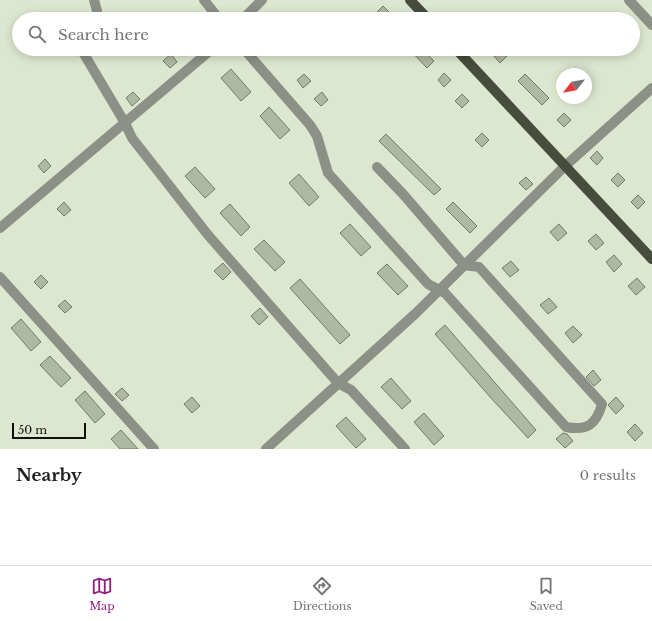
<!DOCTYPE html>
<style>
:root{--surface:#fff;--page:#f2f2f2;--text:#202124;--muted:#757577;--line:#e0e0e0;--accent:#901e7e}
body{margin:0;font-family:"Libre Baskerville",serif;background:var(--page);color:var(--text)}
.compass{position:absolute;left:556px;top:68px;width:36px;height:36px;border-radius:50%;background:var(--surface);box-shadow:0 2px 10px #0003;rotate:239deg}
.scale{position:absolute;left:12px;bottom:10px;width:74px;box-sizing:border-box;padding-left:4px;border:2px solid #0d1109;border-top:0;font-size:11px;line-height:14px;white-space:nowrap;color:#0d1109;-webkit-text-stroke:3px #dde7cf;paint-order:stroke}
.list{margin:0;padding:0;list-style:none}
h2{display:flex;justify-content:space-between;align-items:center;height:52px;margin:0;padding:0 16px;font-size:17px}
h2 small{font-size:13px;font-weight:400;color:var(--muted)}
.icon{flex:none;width:22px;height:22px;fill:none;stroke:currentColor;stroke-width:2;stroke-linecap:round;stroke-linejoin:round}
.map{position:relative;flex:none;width:652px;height:449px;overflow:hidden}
.search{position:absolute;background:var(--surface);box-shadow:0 2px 10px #0003;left:12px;right:12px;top:12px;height:44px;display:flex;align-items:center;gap:10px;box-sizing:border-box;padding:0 14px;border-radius:22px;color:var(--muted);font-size:15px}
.sheet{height:116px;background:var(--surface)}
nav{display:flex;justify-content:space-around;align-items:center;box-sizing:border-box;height:56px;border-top:1px solid var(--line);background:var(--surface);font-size:11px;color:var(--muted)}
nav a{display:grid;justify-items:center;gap:2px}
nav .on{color:var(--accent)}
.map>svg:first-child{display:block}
.building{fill:#afb8a1;stroke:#727b65}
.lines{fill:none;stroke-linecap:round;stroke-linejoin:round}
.minor{stroke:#8c9086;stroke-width:10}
.major{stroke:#464d3c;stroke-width:10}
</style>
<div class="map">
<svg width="652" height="449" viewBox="0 0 652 449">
<rect width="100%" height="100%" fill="#dde7cf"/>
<path class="building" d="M 383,6 L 390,13 L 384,19 L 382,19 L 376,13 Z
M 409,49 L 422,49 L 434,61 L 427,68 Z
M 501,49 L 507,56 L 500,63 L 494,56 Z
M 171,54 L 177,62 L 170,68 L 163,61 Z
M 231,69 L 251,92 L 241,101 L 221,78 Z
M 444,73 L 451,80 L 444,87 L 438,80 Z
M 304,74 L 311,81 L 303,88 L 297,80 Z
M 525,74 L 549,98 L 542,105 L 518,81 Z
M 133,92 L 140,99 L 132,106 L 126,98 Z
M 322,92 L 328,100 L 321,106 L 314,99 Z
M 462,94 L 469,101 L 462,108 L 455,101 Z
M 269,107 L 290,130 L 280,139 L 260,116 Z
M 564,113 L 571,120 L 564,127 L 557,120 Z
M 482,133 L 489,140 L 482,147 L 475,140 Z
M 386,134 L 441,189 L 434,195 L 379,141 Z
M 597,151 L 603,158 L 597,165 L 590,158 Z
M 45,159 L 51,166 L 44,173 L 38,166 Z
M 195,167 L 215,189 L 205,198 L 185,176 Z
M 618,173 L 625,180 L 618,187 L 611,180 Z
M 299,174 L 319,197 L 309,206 L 289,183 Z
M 526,177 L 533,184 L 526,190 L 519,183 Z
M 638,195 L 645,202 L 638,209 L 631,202 Z
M 64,202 L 71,210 L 64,216 L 57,209 Z
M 453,202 L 477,226 L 470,233 L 446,209 Z
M 230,204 L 250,227 L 241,236 L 220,213 Z
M 350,224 L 371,247 L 361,256 L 340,233 Z
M 559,224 L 567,233 L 558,241 L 550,232 Z
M 596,234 L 604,243 L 596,250 L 588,241 Z
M 264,240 L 285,262 L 275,271 L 254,249 Z
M 614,255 L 622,264 L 614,272 L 606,262 Z
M 511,261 L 519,270 L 510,277 L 502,268 Z
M 223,263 L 231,272 L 223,280 L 214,271 Z
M 387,264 L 408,286 L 398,295 L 377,273 Z
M 41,275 L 48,282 L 41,289 L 34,282 Z
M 637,278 L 645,287 L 636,295 L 628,286 Z
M 300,279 L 350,335 L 340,344 L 290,288 Z
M 549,298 L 557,307 L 548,314 L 540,305 Z
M 65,300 L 72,307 L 65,313 L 58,306 Z
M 260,308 L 268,317 L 259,325 L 251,316 Z
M 21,319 L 41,342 L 31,351 L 11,328 Z
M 445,325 L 536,430 L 528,438 L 491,398 L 435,334 Z
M 573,326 L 582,335 L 573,343 L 565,333 Z
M 50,356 L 71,378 L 61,387 L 40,365 Z
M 593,370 L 601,380 L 594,386 L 586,377 Z
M 391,378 L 411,401 L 402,409 L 381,387 Z
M 122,388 L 129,395 L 122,401 L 115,394 Z
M 85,391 L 105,414 L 95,423 L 75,400 Z
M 192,397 L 200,406 L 192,413 L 184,404 Z
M 616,397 L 624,406 L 616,414 L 608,405 Z
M 424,413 L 444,436 L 434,445 L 414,422 Z
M 346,417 L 366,439 L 356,448 L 336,426 Z
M 635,424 L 643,433 L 635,441 L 627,432 Z
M 121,430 L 138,449 L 120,449 L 111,439 Z
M 563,433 L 567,434 L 573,441 L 565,448 L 556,439 Z"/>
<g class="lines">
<path class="minor" d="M 94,0 L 97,11 L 96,19
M 204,0 L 219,19
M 629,0 L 652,25
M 243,19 L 262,0
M 81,49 L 125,123 L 132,138 L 208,235 L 338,383 L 351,390 L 405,449
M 244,49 L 310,125 L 317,136 L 328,173 L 428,284 L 445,293 L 566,427 C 587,431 596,425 602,404 L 479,267 L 464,265 L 403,194 L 377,167
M 0,228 L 212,49
M 0,277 L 154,449
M 266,449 L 415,314 L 565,166 L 652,88"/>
<path class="major" d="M 410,0 L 428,19
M 456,49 L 652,259"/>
</g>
</svg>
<svg class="compass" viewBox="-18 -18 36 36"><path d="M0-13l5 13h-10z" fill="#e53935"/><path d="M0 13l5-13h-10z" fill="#757577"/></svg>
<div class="scale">50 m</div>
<div class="search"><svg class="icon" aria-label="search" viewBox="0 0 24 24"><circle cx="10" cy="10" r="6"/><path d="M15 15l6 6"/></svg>Search here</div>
</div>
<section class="sheet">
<h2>Nearby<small>0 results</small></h2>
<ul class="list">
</ul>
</section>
<nav>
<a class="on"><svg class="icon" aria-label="map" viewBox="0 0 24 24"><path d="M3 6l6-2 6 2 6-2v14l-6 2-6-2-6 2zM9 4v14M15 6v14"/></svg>Map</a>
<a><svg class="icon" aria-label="directions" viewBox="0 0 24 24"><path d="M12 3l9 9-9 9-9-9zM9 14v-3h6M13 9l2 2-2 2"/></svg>Directions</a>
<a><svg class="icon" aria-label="saved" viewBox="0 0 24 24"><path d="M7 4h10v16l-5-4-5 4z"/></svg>Saved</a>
</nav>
